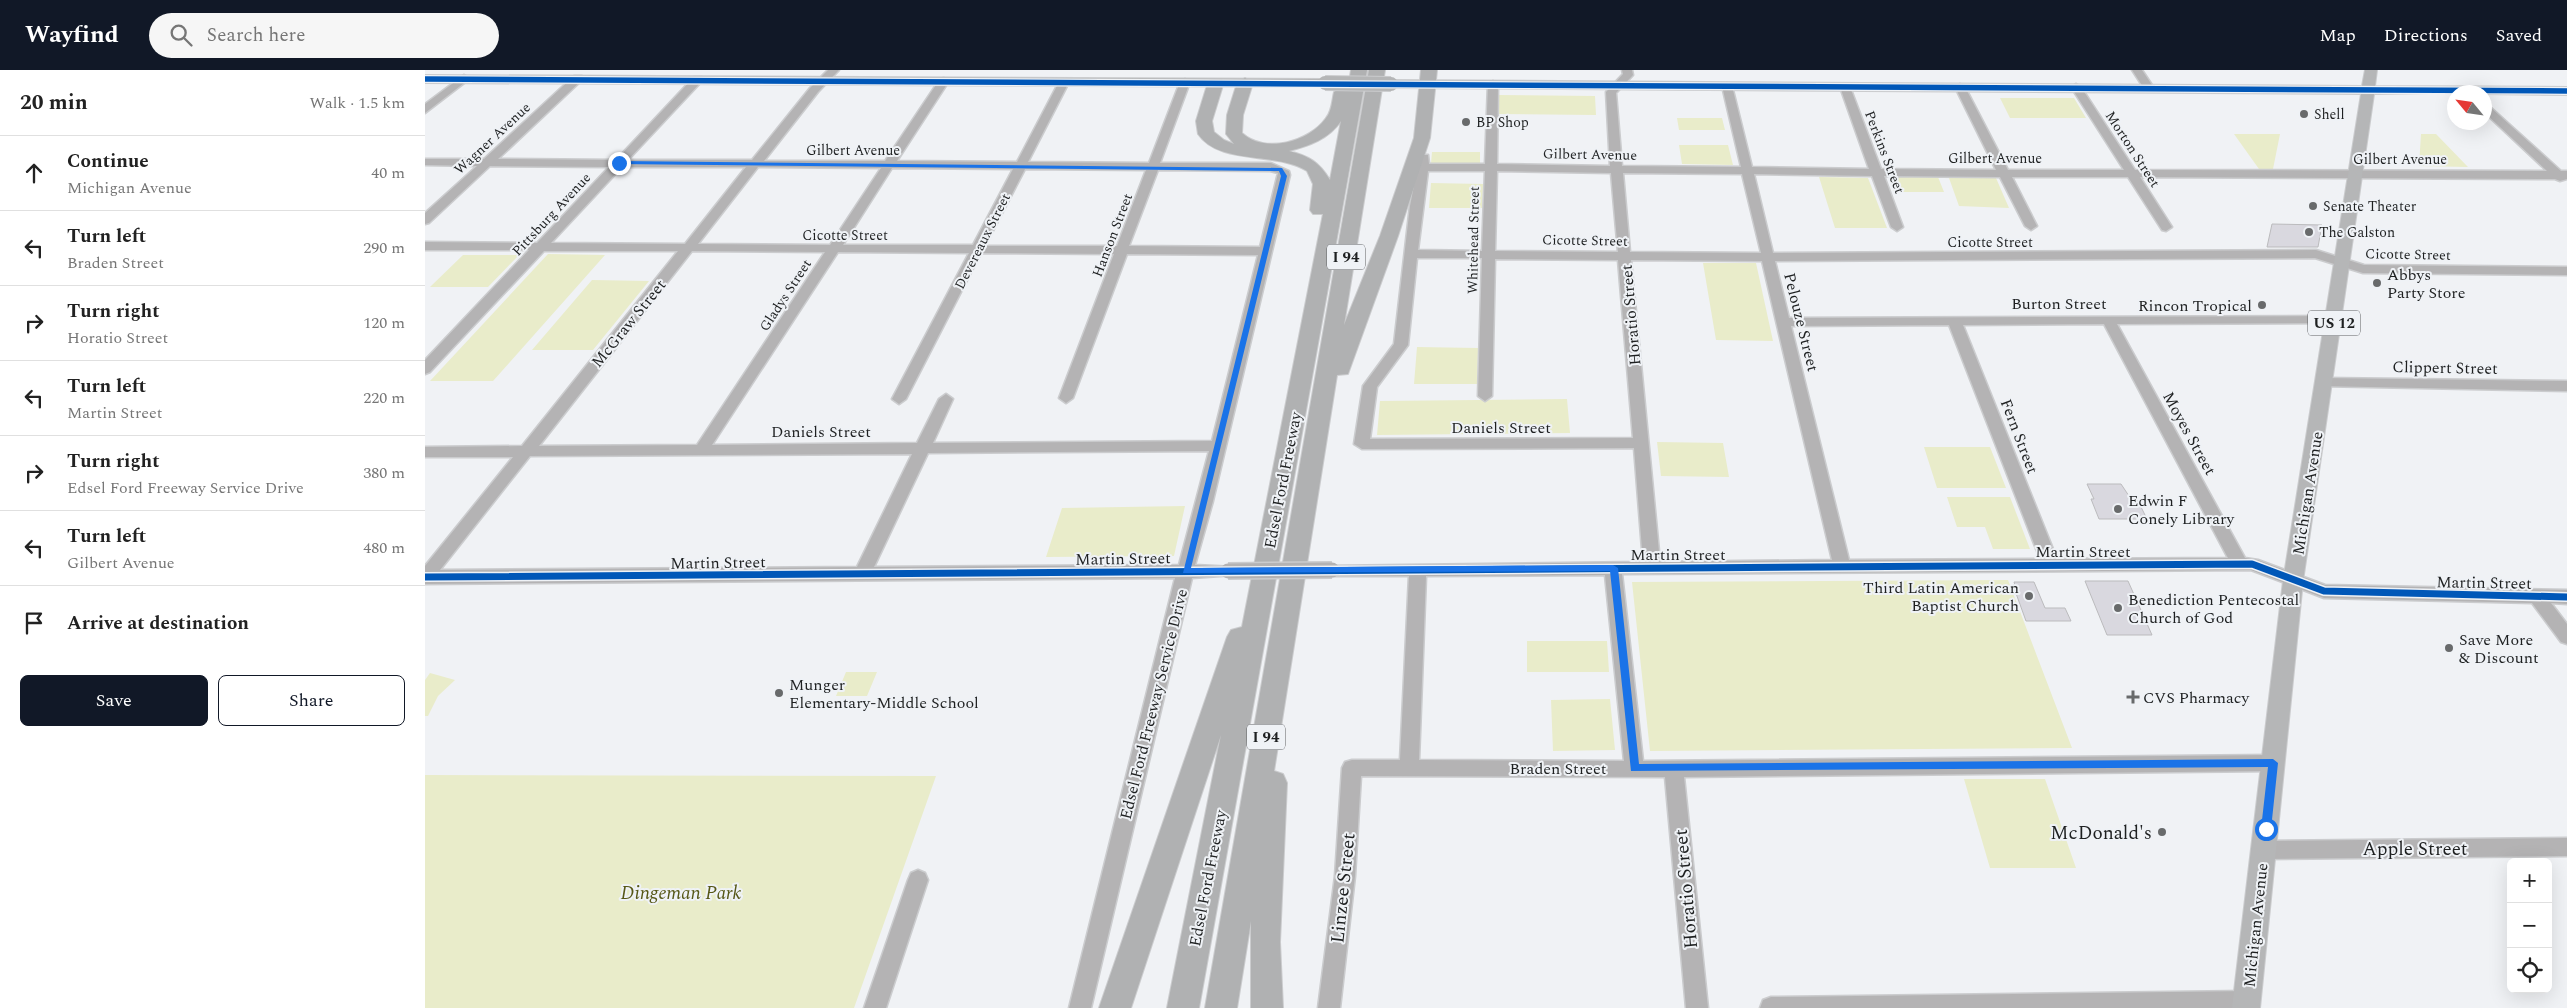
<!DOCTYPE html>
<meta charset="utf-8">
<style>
:root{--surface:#fff;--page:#f6f6f6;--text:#222;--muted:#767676;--line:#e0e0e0;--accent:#111827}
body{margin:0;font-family:Spectral,serif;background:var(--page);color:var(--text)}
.controls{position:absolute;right:15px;bottom:15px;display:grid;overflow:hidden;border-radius:8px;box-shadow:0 5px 20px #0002}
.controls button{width:45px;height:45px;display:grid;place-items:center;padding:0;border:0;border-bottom:1px solid var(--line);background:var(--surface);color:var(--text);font:25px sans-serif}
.compass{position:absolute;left:2022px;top:15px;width:45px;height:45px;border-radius:50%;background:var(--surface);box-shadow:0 5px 20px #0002;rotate:299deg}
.stop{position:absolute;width:15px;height:15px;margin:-11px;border:4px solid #1a73e8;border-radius:50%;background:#fff}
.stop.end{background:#1a73e8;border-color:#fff;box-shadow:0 1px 5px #0008}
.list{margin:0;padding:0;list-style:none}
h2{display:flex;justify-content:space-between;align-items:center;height:65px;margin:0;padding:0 20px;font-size:21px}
h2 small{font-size:16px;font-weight:400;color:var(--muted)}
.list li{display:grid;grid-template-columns:32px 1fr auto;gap:15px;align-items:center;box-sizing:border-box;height:75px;padding:0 20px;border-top:1px solid var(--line)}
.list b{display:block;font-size:19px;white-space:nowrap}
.list p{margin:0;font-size:16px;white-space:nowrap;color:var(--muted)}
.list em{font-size:16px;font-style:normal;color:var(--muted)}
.actions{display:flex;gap:10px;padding:15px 20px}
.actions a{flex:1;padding:11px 0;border:1px solid var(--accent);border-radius:8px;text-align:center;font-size:18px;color:var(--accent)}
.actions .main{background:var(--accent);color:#fff}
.icon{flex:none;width:28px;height:28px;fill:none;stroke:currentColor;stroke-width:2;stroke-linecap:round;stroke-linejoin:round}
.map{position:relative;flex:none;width:2142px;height:938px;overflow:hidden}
header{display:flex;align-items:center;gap:30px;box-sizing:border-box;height:70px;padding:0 25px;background:var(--accent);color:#fff}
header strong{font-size:24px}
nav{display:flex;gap:28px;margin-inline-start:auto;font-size:18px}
.search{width:350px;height:45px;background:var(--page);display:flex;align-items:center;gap:12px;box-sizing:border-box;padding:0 18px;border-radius:28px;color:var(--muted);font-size:19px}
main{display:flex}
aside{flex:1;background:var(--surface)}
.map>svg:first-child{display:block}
.green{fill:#e9ecca}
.building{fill:#d9d8df;stroke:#bbbbbd}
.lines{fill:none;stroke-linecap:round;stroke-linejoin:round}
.minor-casing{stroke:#cbccce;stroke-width:3}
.major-casing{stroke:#cbccce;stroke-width:2}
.highway-casing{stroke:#cbccce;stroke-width:2}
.minor{fill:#b4b3b4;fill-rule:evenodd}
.major{fill:#b5b6b7;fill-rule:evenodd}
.highway{fill:#b0b1b2;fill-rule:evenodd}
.minor-bridge-casing{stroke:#cbccce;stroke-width:18;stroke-linecap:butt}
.major-bridge-casing{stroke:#cbccce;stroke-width:16;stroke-linecap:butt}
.minor-bridge{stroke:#b4b3b4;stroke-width:15}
.major-bridge{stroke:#b5b6b7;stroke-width:14}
.cycleway-far1-casing{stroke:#eff2f6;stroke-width:8}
.cycleway-casing{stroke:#eff2f6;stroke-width:10}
.cycleway-far1{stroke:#0057b8;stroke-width:5.5}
.cycleway{stroke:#0057b8;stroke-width:7}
.route{fill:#1a73e8}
.poi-dot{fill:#686a6b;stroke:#eff2f6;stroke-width:2}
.labels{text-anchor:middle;stroke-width:4;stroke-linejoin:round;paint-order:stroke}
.far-poi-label{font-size:14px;fill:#1e2021;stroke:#eff2f6;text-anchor:start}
.far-street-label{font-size:14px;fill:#1e2021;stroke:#eff2f6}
.shield{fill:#eff2f6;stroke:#5d5f61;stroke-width:1}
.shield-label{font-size:15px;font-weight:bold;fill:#1e2021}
.poi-label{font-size:16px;fill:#1e2021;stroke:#eff2f6;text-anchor:start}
.street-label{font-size:16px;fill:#1e2021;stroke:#eff2f6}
.near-poi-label{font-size:19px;fill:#1e2021;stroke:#eff2f6;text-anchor:end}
.near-street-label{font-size:19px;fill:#1e2021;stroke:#eff2f6}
.near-park-label{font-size:19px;font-style:italic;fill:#565716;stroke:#eff2f6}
</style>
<header>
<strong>Wayfind</strong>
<div class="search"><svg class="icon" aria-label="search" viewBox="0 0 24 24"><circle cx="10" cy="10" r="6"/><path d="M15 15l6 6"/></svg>Search here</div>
<nav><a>Map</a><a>Directions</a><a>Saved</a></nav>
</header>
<main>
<aside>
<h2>20 min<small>Walk · 1.5 km</small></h2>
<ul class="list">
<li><svg class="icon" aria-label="ahead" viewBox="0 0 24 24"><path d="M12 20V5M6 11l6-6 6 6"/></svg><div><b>Continue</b><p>Michigan Avenue</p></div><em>40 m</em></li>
<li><svg class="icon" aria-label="left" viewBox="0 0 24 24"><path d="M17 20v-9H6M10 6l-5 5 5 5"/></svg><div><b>Turn left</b><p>Braden Street</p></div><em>290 m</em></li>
<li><svg class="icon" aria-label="right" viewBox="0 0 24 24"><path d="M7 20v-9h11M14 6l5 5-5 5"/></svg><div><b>Turn right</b><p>Horatio Street</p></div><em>120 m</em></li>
<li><svg class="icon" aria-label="left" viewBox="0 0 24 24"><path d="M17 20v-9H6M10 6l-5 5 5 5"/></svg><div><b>Turn left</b><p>Martin Street</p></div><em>220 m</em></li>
<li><svg class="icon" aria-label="right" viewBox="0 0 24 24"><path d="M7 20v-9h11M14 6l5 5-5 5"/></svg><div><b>Turn right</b><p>Edsel Ford Freeway Service Drive</p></div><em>380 m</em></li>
<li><svg class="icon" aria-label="left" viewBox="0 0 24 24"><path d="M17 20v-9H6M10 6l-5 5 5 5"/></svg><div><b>Turn left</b><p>Gilbert Avenue</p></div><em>480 m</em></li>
<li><svg class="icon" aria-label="arrive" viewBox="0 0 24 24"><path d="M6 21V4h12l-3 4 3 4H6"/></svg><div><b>Arrive at destination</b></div></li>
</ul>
<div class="actions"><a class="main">Save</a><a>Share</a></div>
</aside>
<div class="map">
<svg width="2142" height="938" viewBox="0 0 2142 938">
<rect width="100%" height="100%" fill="#f0f2f5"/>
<path class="green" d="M 1073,25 L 1170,26 L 1171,45 L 1072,44 Z
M 1575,28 L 1649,28 L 1661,48 L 1585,48 Z
M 1252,48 L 1297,48 L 1300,60 L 1254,60 Z
M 1809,64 L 1855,64 L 1848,99 L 1834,99 Z
M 1996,64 L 2011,64 L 2043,97 L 1994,96 Z
M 1254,75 L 1303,75 L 1308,95 L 1257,94 Z
M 1007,82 L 1055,82 L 1055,93 L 1006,93 Z
M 1394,107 L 1443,108 L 1462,158 L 1410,158 Z
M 1464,107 L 1513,107 L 1519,122 L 1469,122 Z
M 1524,108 L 1571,108 L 1584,138 L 1534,136 Z
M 1006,113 L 1058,114 L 1057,138 L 1004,138 Z
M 123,184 L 180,185 L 68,311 L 5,311 Z
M 38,185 L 94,185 L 63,217 L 5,217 Z
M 1278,193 L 1331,193 L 1348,271 L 1291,270 Z
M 167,210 L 224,211 L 168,280 L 107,280 Z
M 992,277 L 1053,278 L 1052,314 L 989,314 Z
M 1142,329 L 1145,363 L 952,365 L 955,331 Z
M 1232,372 L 1298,373 L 1304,407 L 1236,406 Z
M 1499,377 L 1565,377 L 1581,418 L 1512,418 Z
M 1522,427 L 1585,427 L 1605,479 L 1568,479 L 1560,457 L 1532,457 Z
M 760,436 L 749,486 L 621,487 L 637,438 Z
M 1583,510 L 1647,678 L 1225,681 L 1207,512 Z
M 1102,571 L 1182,571 L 1184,602 L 1102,602 Z
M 421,602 L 452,602 L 442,626 L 411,626 Z
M 5,603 L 30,610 L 13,626 L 3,646 L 0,646 L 0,610 Z
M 1185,629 L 1190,680 L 1128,681 L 1126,630 Z
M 0,705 L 511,706 L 429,938 L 0,938 Z
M 1539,709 L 1620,709 L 1651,798 L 1565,798 Z"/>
<path class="building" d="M 1847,154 L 1897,155 L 1893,177 L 1842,177 Z
M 1662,414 L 1696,414 L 1706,429 L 1712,429 L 1722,449 L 1674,449 L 1666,429 L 1669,429 Z
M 1660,511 L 1703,511 L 1727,565 L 1682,565 Z
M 1589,512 L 1609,512 L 1620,538 L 1640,538 L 1646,551 L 1601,551 L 1588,515 L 1590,515 Z"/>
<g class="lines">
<defs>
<path id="minor" d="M 403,0 L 414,0 L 393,22 L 339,91 L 460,91 L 515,9 L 519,8 L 524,11 L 472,91 L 592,92 L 634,12 L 639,9 L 644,12 L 603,92 L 724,93 L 755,12 L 760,9 L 765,12 L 735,93 L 846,93 L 864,101 L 865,105 L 788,431 L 770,495 L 809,497 L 811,501 L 809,505 L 767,508 L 666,938 L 644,938 L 750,508 L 0,514 L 0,496 L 88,387 L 0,387 L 0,377 L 97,376 L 253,181 L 119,181 L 5,302 L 0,304 L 0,290 L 104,180 L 0,180 L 0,172 L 112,173 L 184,97 L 65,96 L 4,153 L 0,154 L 0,143 L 52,96 L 0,95 L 0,89 L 59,89 L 149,6 L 157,6 L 157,10 L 73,89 L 191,90 L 269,7 L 277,7 L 277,11 L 203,90 L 327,90 L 385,18 ZM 197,97 L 321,97 L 260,174 L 126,173 ZM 333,97 L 456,98 L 405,175 L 273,174 ZM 467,98 L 588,99 L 548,175 L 418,175 ZM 600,99 L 721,100 L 692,176 L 560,176 ZM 733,100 L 845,101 L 853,103 L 835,177 L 704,176 ZM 267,181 L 400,182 L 272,375 L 114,376 ZM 413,182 L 544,183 L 467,329 L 474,334 L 481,329 L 556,183 L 689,184 L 634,328 L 641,333 L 648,328 L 702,184 L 833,185 L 787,371 L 508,373 L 528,329 L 521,324 L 514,329 L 492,373 L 287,375 ZM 784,381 L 754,495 L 449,497 L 503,383 ZM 487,384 L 432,497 L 15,500 L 105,386 Z
M 1197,0 L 1207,0 L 1208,5 L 1191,23 L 1197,96 L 1316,97 L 1297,16 L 1302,13 L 1307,16 L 1327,97 L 1444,99 L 1415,17 L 1420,14 L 1425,17 L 1456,99 L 1571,100 L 1530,17 L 1535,14 L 1540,17 L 1583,100 L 1699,100 L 1646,17 L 1651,14 L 1656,17 L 1710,100 L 2122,101 L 2060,43 L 2060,35 L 2064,36 L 2136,101 L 2142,101 L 2142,109 L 2135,111 L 2130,109 L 1715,107 L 1747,157 L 1741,161 L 1737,160 L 1703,107 L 1587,107 L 1612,156 L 1606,160 L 1600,156 L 1575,107 L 1459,106 L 1478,157 L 1472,161 L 1466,157 L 1447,106 L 1329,104 L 1348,183 L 1891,180 L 1939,195 L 2142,197 L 2142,205 L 1938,203 L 1890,188 L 1350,191 L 1364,248 L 1914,246 L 1916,249 L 1914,252 L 1909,253 L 1692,254 L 1820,488 L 1833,490 L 1900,515 L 2142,520 L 2142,534 L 2126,533 L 2142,554 L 2142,574 L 2136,572 L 2107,533 L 1899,528 L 1826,500 L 1197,504 L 1218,691 L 1848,685 L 1855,687 L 1857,693 L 1855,699 L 1848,701 L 1259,707 L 1283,938 L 1261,938 L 1240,707 L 936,706 L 930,806 L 915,938 L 893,938 L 910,806 L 917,698 L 920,692 L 927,690 L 975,690 L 984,506 L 907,506 L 901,504 L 899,500 L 901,496 L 1218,492 L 1209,378 L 937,379 L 929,374 L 938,316 L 969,274 L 985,136 L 995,85 L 1003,85 L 1004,94 L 1060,94 L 1063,14 L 1068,11 L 1073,14 L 1072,94 L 1185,96 L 1181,22 L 1198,4 ZM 1003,101 L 1060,101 L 1057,181 L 993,180 ZM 1072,101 L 1186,103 L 1193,182 L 1070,181 ZM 1198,103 L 1317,104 L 1336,183 L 1205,182 ZM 992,188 L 1057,188 L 1053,326 L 1060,331 L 1067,326 L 1070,189 L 1193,190 L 1208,368 L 945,369 L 952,317 L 983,275 ZM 1206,190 L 1337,191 L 1407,490 L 1235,492 ZM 1679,254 L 1803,488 L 1632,489 L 1538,255 ZM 1524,255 L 1615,489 L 1424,490 L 1366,256 ZM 1180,505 L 1199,691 L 994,690 L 1001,506 Z
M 1707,0 L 1717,0 L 1729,18 L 1728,20 L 1720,20 Z
M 39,5 L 44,8 L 43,10 L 0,43 L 0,34 Z
M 1899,308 L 2142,311 L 2142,321 L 1894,316 L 1892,313 L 1894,310 Z
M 2142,768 L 2142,786 L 1839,789 L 1832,787 L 1829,780 L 1832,773 L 1839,771 Z
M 493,800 L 500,803 L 503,810 L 461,938 L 439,938 L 483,810 L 486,803 Z
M 1822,921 L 1830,924 L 1833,932 L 1830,938 L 1335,938 L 1338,930 L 1346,927 Z"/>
<path id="major" d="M 1940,0 L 1952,0 L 1950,16 L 2142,17 L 2142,25 L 2060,24 L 2060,22 L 1949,24 L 1878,511 L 1835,938 L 1807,938 L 1858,511 L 1936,24 L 966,18 L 959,14 L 966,10 L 1937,16 Z
M 0,5 L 900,9 L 907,13 L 900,17 L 0,13 Z"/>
<path id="highway" d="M 926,0 L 942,0 L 774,938 L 742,938 L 796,665 L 706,938 L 674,938 L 802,567 L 806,560 L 817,557 L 898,144 L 888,144 L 885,140 L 888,114 L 882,101 C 851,81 795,96 773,64 L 771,51 L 783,12 L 785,9 L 797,9 L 799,12 L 787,51 L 789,62 L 799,70 L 809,74 L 801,64 L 802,45 L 812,13 L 820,8 L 828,13 L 818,45 L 817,63 C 840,84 884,72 901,48 C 907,41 907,30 909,22 L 917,17 L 923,19 ZM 916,51 L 905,110 C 894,92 884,86 864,81 C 884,76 904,69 916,51 Z
M 944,0 L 960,0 L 919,255 L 955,166 L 989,68 L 996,0 L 1012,0 L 1005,68 L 973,166 L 923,304 L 912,305 L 849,701 L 858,704 L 862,713 L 855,872 L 858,938 L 826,938 L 826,851 L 812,938 L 780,938 Z"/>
</defs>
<use href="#minor" class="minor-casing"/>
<use href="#major" class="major-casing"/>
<use href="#highway" class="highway-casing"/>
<use href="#minor" class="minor"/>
<use href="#major" class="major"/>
<use href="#highway" class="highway"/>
<defs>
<path id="minor-bridge" d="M 803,501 L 907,500"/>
<path id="major-bridge" d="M 900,13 L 966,14"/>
</defs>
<use href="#minor-bridge" class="minor-bridge-casing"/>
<use href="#major-bridge" class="major-bridge-casing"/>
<use href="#minor-bridge" class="minor-bridge"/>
<use href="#major-bridge" class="major-bridge"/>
<defs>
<path id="cycleway-far1" d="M 0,9 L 2142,21"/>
<path id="cycleway" d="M 0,507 L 1827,494 L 1899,521 L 2142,527"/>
</defs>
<use href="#cycleway-far1" class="cycleway-far1-casing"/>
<use href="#cycleway" class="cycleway-casing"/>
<use href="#cycleway-far1" class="cycleway-far1"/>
<use href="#cycleway" class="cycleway"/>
</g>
<path class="route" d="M 194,91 L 857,98 L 862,106 L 766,498 L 1188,495 L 1193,498 L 1214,694 L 1848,689 L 1853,693 L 1846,759 L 1841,763 L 1836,759 L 1843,697 L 1206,701 L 1185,501 L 758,503 L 856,106 L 854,101 L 192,94 Z"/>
<g class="poi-dot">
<circle cx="1879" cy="44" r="5"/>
<circle cx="1041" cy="52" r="5"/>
<circle cx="1888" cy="136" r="5"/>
<circle cx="1884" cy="162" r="5"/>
<circle cx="1952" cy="213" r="5"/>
<circle cx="1837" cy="235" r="5"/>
<circle cx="1693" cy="439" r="5"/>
<circle cx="1604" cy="526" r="5"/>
<circle cx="1693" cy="538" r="5"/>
<circle cx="2024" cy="578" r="5"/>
<circle cx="354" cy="623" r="5"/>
<path d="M1705.5 619.5h5v5h5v5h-5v5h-5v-5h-5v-5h5z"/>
<circle cx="1737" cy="762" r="5"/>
</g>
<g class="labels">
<g class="far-poi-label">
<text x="1889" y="49">Shell</text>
<text x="1051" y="57">BP Shop</text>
<text x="1898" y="141">Senate Theater</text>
<text x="1894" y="167">The Galston</text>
</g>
<g class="far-street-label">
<text transform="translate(67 68) rotate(-43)" y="5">Wagner Avenue</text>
<text transform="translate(1708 79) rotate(57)" y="5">Morton Street</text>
<text x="428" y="85">Gilbert Avenue</text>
<text transform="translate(1460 82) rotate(69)" y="5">Perkins Street</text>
<text transform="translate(1165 84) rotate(1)" y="5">Gilbert Avenue</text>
<text x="1570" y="93">Gilbert Avenue</text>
<text x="1975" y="94">Gilbert Avenue</text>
<text transform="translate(126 144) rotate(-47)" y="5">Pittsburg Avenue</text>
<text x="420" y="170">Cicotte Street</text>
<text transform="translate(687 165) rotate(-69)" y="5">Hanson Street</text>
<text transform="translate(1048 170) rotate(-89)" y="5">Whitehead Street</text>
<text transform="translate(1160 170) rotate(1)" y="5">Cicotte Street</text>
<text transform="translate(557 171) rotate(-63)" y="5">Devereaux Street</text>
<text x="1565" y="177">Cicotte Street</text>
<text transform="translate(1983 184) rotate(1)" y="5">Cicotte Street</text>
<text transform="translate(360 225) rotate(-57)" y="5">Gladys Street</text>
</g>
<g class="shield">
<rect x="902" y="174.5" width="38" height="25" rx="4"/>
<rect x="1883" y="240.5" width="52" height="25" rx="4"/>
<rect x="822" y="654.5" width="38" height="25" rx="4"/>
</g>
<g class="shield-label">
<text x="921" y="192">I 94</text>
<text x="1909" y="258">US 12</text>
<text x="841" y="672">I 94</text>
</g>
<g class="poi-label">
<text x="1962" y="210">Abbys<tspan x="1962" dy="18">Party Store</tspan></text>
<text x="1827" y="241" text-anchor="end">Rincon Tropical</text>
<text x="1703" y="436">Edwin F<tspan x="1703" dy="18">Conely Library</tspan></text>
<text x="1594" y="523" text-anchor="end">Third Latin American<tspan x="1594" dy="18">Baptist Church</tspan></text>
<text x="1703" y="535">Benediction Pentecostal<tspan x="1703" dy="18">Church of God</tspan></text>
<text x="2034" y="575">Save More<tspan x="2034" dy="18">&amp; Discount</tspan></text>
<text x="364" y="620">Munger<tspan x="364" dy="18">Elementary-Middle School</tspan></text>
<text x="1718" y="633">CVS Pharmacy</text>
</g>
<g class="street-label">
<text x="1634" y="239">Burton Street</text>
<text transform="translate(1205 245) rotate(-95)" y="6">Horatio Street</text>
<text transform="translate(1377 252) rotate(76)" y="6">Pelouze Street</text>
<text transform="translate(203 253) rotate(-51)" y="6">McGraw Street</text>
<text transform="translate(2020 297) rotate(1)" y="6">Clippert Street</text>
<text x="1076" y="363">Daniels Street</text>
<text x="396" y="367">Daniels Street</text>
<text transform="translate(1765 363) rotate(61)" y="6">Moyes Street</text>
<text transform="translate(1595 366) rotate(69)" y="6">Fern Street</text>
<text transform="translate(857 410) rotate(-79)" y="6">Edsel Ford Freeway</text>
<text transform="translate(1882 423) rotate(-81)" y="6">Michigan Avenue</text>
<text x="1658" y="487">Martin Street</text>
<text x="1253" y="490">Martin Street</text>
<text transform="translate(698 488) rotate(-1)" y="6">Martin Street</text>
<text transform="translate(293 492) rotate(-1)" y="6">Martin Street</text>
<text transform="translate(2059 512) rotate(1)" y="6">Martin Street</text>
<text transform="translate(728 634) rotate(-76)" y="6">Edsel Ford Freeway Service Drive</text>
<text x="1133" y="704">Braden Street</text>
<text transform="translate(782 808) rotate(-79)" y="6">Edsel Ford Freeway</text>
<text transform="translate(1830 855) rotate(-84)" y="6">Michigan Avenue</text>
</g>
<g class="near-poi-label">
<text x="1727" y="769">McDonald's</text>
</g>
<g class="near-street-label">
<text x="1990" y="785">Apple Street</text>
<text transform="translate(917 818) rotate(-84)" y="7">Linzee Street</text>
<text transform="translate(1260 819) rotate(-95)" y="7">Horatio Street</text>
</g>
<g class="near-park-label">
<text x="256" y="829">Dingeman Park</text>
</g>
</g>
</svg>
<div class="controls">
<button>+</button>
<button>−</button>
<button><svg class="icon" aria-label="locate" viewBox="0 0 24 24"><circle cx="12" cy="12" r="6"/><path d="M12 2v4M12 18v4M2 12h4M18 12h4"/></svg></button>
</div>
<svg class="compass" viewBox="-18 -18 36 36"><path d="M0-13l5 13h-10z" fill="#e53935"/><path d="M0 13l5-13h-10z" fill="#767676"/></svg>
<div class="stop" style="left:1841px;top:759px"></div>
<div class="stop end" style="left:194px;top:93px"></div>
</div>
</main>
